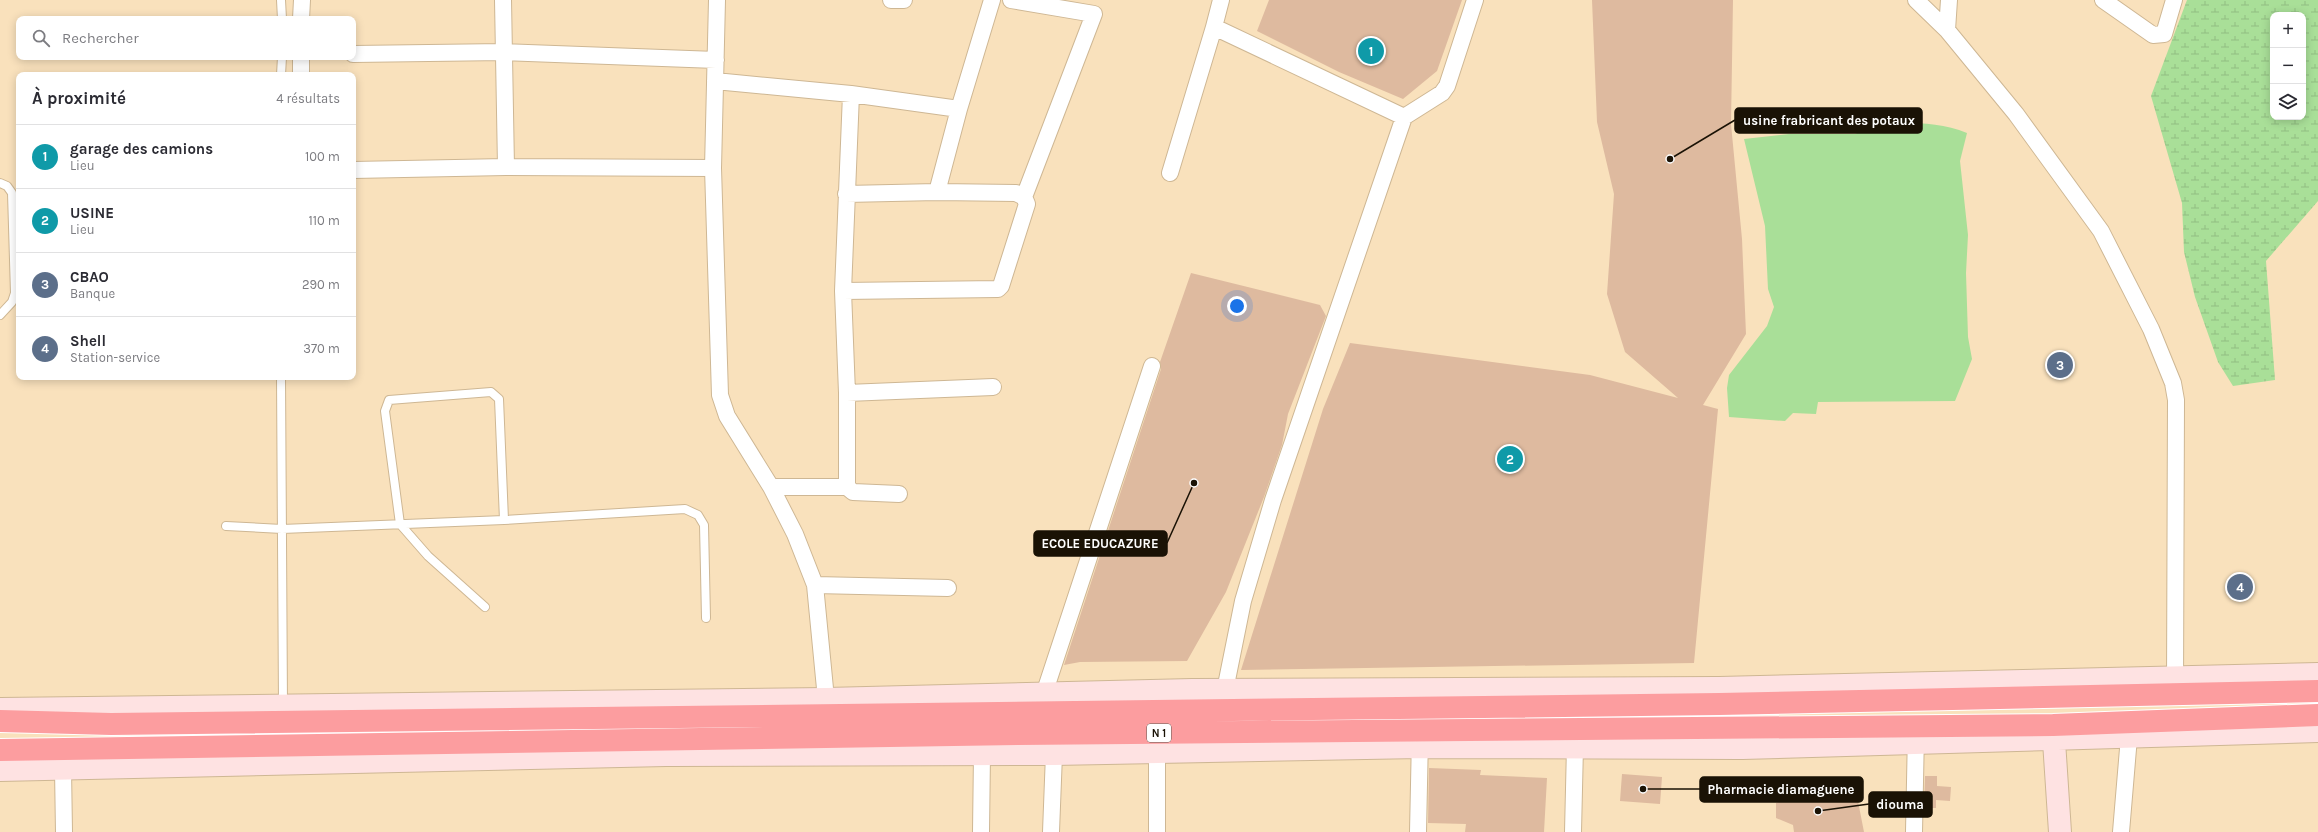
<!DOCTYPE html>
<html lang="fr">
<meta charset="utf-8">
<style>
:root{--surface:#fff;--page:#f7f7f7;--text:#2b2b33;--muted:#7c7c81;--line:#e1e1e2;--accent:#ea580c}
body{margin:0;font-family:Karla,sans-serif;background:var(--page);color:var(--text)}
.controls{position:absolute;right:12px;top:12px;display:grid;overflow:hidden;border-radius:8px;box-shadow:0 2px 10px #0003}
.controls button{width:36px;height:36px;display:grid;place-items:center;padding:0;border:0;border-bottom:1px solid var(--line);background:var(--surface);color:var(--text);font:20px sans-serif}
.you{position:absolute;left:1237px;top:306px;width:14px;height:14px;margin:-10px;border:3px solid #fff;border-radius:50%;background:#1a73e8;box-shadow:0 0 0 6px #1a73e833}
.badge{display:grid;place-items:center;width:26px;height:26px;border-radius:50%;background:var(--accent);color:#fff;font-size:13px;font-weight:700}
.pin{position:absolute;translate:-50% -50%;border:2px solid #fff;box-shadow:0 1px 4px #0006}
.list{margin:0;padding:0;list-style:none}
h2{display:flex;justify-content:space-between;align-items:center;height:52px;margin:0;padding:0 16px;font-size:17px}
h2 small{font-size:13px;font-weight:400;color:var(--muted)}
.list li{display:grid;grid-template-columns:26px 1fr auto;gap:12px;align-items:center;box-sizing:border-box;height:64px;padding:0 16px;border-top:1px solid var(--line)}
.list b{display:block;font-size:15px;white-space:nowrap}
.list p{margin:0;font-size:13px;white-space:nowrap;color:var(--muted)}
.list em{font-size:13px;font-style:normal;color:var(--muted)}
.icon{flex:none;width:22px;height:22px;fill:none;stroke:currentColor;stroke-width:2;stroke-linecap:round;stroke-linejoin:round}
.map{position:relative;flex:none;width:2318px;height:832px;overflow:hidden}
.search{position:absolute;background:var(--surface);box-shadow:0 2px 10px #0003;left:16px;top:16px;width:340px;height:44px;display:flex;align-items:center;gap:10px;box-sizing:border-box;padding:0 14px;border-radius:8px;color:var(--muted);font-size:15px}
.panel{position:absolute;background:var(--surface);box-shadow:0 2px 10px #0003;left:16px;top:72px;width:340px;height:308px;border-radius:8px}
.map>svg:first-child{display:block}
.grass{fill:#a9df98}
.wetland{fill:url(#wetland-marsh);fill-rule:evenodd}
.building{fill:#deba9f}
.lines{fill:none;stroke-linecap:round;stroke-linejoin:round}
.lane-casing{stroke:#ceb794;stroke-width:10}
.street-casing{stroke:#ceb794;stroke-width:18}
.secondary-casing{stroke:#ceb794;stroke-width:24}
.highway-casing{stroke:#fff;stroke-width:24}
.lane{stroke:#fff;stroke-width:8}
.street{stroke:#fff;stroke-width:16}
.secondary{stroke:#fee2e2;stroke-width:22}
.highway{stroke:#fc9d9f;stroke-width:22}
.labels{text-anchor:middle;stroke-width:4;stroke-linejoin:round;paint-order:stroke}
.shield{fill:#fff;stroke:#5f5950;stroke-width:1}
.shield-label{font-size:11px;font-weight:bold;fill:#1a1205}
.leader{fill:none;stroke:#1a1205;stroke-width:1.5}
.callout-dot{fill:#1a1205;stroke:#fff;stroke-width:1.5}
.callout{fill:#1a1205;stroke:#1a1205;stroke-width:1.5}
.callout-label{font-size:13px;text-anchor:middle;font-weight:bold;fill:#fff}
</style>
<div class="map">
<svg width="2318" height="832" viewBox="0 0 2318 832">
<defs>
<pattern id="wetland-marsh" width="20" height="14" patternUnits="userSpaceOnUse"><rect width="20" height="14" fill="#a9df98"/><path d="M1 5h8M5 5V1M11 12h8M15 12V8" fill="none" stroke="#91be82"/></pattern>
</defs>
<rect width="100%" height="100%" fill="#f9e1bc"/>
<path class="grass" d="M 1880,123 C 1910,123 1939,121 1967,133 L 1960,161 L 1968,235 L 1966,273 L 1968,337 L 1972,359 L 1955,401 L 1818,402 L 1816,414 L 1793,413 L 1785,421 L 1729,417 L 1727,388 L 1729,375 L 1767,326 L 1774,307 L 1768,289 L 1765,226 L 1744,139 L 1789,134 L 1855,134 Z"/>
<path class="wetland" d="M 2187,0 L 2318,0 L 2318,201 L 2266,261 L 2275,380 L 2233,386 L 2218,362 L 2195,297 L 2184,252 L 2182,203 L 2151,96 ZM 2273,15 L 2303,15 L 2303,117 L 2273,117 Z"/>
<path class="building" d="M 1269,0 L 1462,0 L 1437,71 L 1403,99 L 1339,72 L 1257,31 Z
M 1592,0 L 1733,0 L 1731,124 L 1742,239 L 1746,334 L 1703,405 L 1718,409 L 1694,663 L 1241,670 L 1323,409 L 1350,343 L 1590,375 L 1678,398 L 1625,352 L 1607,294 L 1614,194 L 1597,122 Z
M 1191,273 L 1320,305 L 1326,316 L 1288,414 L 1282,445 L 1264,497 L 1226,592 L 1187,661 L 1080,662 L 1064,665 L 1161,369 L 1160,362 Z
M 1429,768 L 1481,770 L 1480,775 L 1547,778 L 1544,832 L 1465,832 L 1466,824 L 1428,823 Z
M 1622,774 L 1662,777 L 1660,804 L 1620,801 Z
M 1925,776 L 1937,776 L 1937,786 L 1951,787 L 1950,801 L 1936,800 L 1936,808 L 1924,808 Z
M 1854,781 L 1864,832 L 1794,832 L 1793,825 L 1776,818 L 1776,803 L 1788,799 L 1785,785 Z"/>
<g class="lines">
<defs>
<path id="lane" d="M 281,0 L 282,19
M 281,75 L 282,57
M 0,183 L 7,186 L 12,193 L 15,293 L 12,302 L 0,315
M 281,377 L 283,705
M 226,526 L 282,529 L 504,520 L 685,509 L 698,515 L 704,525 L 706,618
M 485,607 L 428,556 L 400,524 L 385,411 L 389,400 L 491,392 L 499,399 L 504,520"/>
<path id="street" d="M 503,0 L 506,167
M 717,0 L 713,168 L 720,395 L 727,416 L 771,487 L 795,534 L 815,585 L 826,699
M 891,0 L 904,0
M 1011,0 L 1094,14 L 1024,197
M 1221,0 L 1214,27 L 1404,117
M 1916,0 L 1947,30
M 1949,0 L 1947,30 L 2016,114 L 2101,231 L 2151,329 L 2173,383 L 2176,400 L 2175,687
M 2103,0 L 2153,35 L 2164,34 L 2174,0
M 301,19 L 302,0
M 353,54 L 504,52 L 716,60
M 301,57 L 301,75
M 715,81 L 851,94 L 959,109
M 353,170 L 506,167 L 713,168
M 1170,173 L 1214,27
M 937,192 L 959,109 L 992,0
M 843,291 L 998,289 L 1001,286 L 1027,204 L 1024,197 L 1016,193 L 937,192 L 846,194
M 847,393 L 993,387
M 771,487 L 847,487 L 853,492 L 899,494
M 847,487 L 847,393 L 843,291 L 851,94
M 815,585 L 948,588
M 1044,694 L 1152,366
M 1223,700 L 1243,601 L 1273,500 L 1404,117 L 1442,93 L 1447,86 L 1475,0
M 1157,752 L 1157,832
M 63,769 L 64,832
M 981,832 L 982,754
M 1051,832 L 1054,754
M 1418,832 L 1420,737
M 1573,832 L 1575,746
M 1914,832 L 1916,732
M 2121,832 L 2129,737"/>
<path id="secondary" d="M 0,709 L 826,699 L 1192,690 L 1719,688 L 2318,674
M 2053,726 L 2060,832
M 0,770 L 666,755 L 1054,754 L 1420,747 L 1742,748 L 2318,731"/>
<path id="highway" d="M 0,721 L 111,724 L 1719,704 L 2318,691
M 0,750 L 1018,734 L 2053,725 L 2318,715"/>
</defs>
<use href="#lane" class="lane-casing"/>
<use href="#street" class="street-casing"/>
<use href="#secondary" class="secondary-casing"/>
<use href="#highway" class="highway-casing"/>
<use href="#lane" class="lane"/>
<use href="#street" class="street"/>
<use href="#secondary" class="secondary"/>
<use href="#highway" class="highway"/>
</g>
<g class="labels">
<rect class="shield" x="1147" y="724" width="24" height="18" rx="3"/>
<g class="shield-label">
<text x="1159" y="737">N 1</text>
</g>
</g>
<path class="leader" d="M1670 159L1735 120M1194 483L1167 543M1643 789L1700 789M1818 811L1869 804"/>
<g class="callout-dot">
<circle cx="1670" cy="159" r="4"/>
<circle cx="1194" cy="483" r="4"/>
<circle cx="1643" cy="789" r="4"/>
<circle cx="1818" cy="811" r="4"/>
</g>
<g class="callout">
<rect x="1735" y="108" width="187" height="25" rx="4"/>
<rect x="1034" y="531" width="133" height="25" rx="4"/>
<rect x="1700" y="777" width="163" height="25" rx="4"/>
<rect x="1869" y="792" width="63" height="25" rx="4"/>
</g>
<g class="callout-label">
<text x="1829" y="125">usine frabricant des potaux</text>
<text x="1100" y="548">ECOLE EDUCAZURE</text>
<text x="1781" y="794">Pharmacie diamaguene</text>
<text x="1900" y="809">diouma</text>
</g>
</svg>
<div class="controls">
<button>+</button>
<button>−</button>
<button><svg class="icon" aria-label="layers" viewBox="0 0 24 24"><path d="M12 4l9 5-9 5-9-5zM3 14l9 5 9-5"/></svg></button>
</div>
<div class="you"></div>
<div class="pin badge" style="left:1371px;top:51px;background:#0f9aa8">1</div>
<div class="pin badge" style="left:1510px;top:459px;background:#0f9aa8">2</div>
<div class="pin badge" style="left:2060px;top:365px;background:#5c6f8a">3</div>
<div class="pin badge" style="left:2240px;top:587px;background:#5c6f8a">4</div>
<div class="search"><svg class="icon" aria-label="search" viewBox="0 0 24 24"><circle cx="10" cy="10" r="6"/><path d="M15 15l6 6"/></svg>Rechercher</div>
<section class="panel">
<h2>À proximité<small>4 résultats</small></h2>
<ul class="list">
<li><span class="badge" style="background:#0f9aa8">1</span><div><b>garage des camions</b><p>Lieu</p></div><em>100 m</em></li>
<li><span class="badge" style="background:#0f9aa8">2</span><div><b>USINE</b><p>Lieu</p></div><em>110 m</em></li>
<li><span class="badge" style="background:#5c6f8a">3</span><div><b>CBAO</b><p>Banque</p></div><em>290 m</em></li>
<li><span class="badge" style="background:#5c6f8a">4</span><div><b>Shell</b><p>Station-service</p></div><em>370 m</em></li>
</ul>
</section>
</div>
